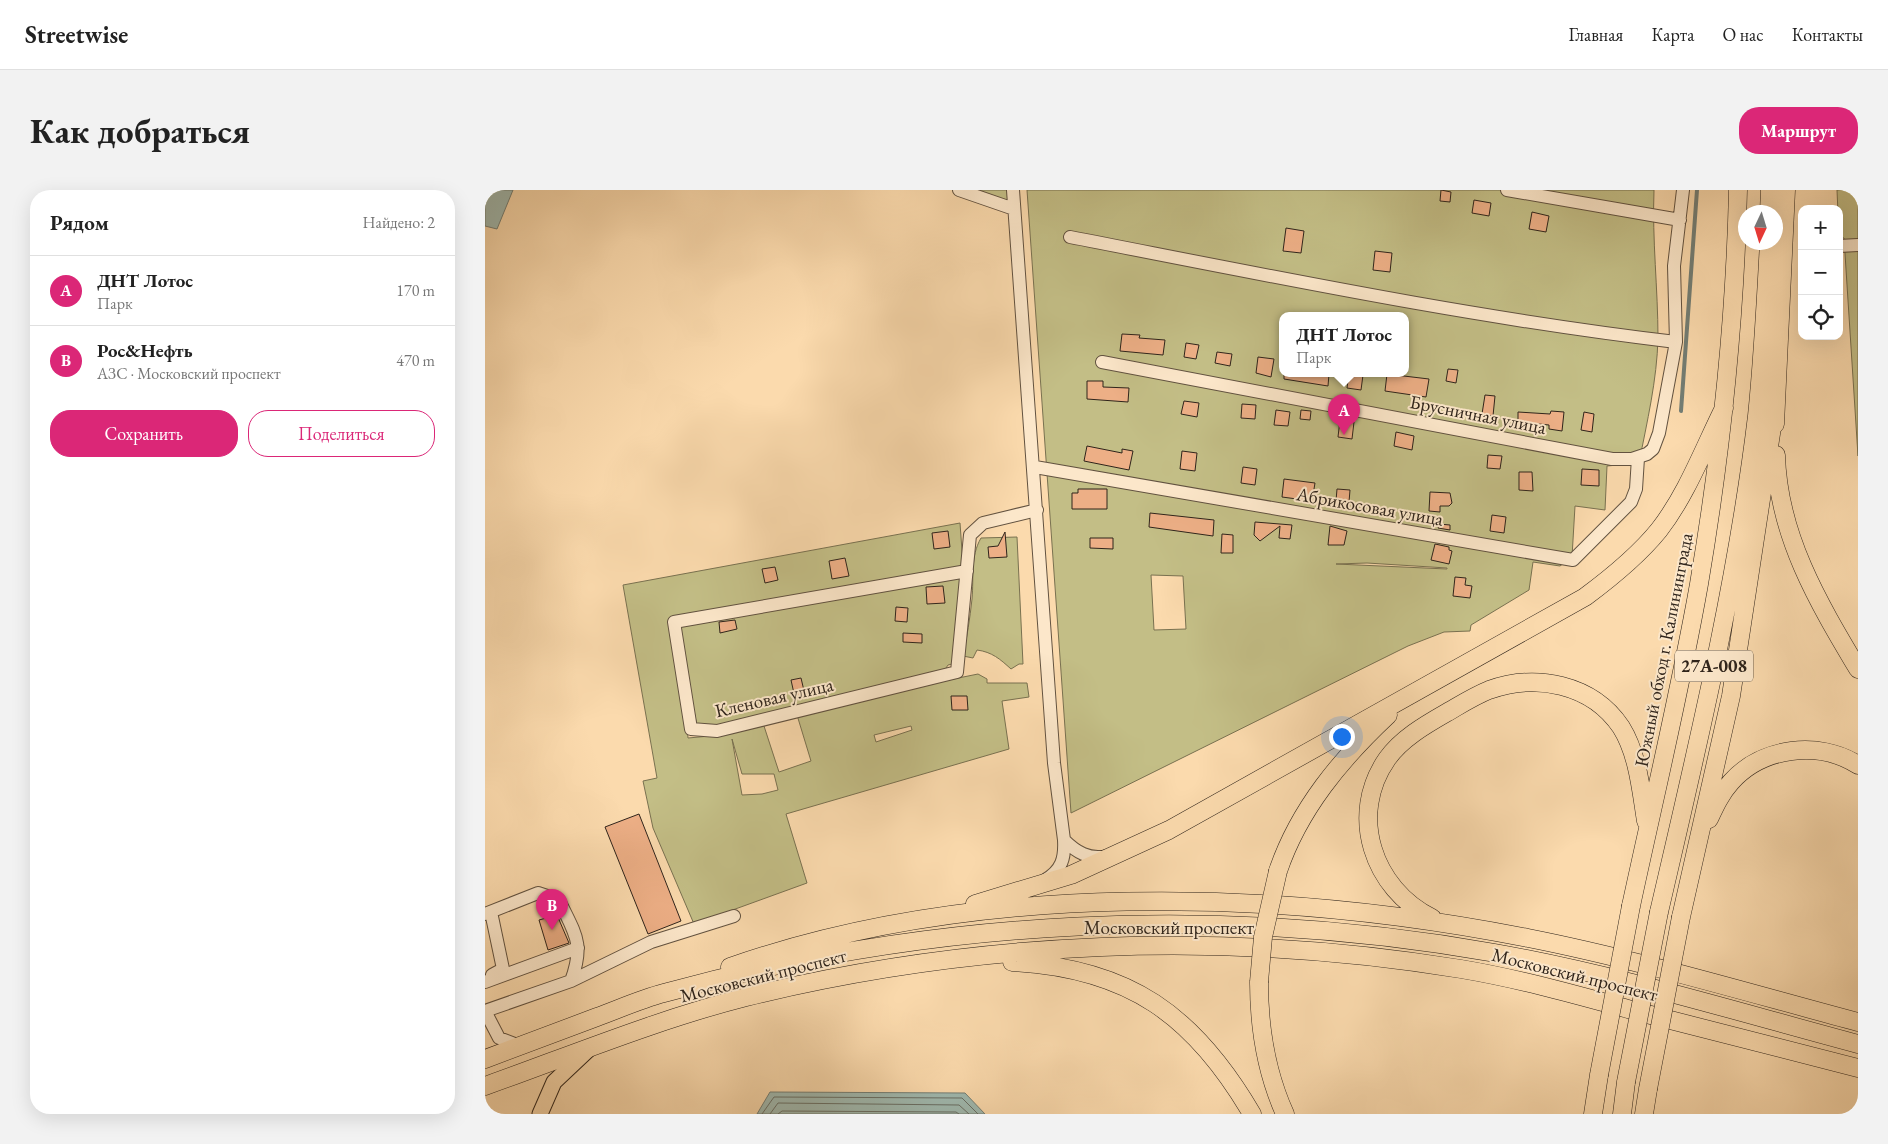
<!DOCTYPE html>
<html lang="ru">
<meta charset="utf-8">
<style>
:root{--surface:#fff;--page:#f2f2f2;--text:#222;--muted:#767676;--line:#e0e0e0;--accent:#db2777}
body{margin:0;font-family:"EB Garamond",serif;background:var(--page);color:var(--text)}
.controls{position:absolute;right:15px;top:15px;display:grid;overflow:hidden;border-radius:10px;box-shadow:0 5px 20px #0002}
.controls button{width:45px;height:45px;display:grid;place-items:center;padding:0;border:0;border-bottom:1px solid var(--line);background:var(--surface);color:var(--text);font:25px sans-serif}
.compass{position:absolute;left:1253px;top:15px;width:45px;height:45px;border-radius:50%;background:var(--surface);box-shadow:0 5px 20px #0002;rotate:184deg}
.you{position:absolute;left:856px;top:546px;width:18px;height:18px;margin:-12px;border:4px solid #fff;border-radius:50%;background:#1a73e8;box-shadow:0 0 0 8px #1a73e833}
.badge{display:grid;place-items:center;width:32px;height:32px;border-radius:50%;background:var(--accent);color:#fff;font-size:16px;font-weight:700}
.pin{position:absolute;translate:-50% -41px;filter:drop-shadow(0 1px 2px #0008)}
.pin::after{content:'';position:absolute;top:26px;width:18px;height:15px;background:inherit;clip-path:polygon(0 0,100% 0,50% 100%)}
.popup{position:absolute;left:794px;top:122px;width:130px;height:65px;box-sizing:border-box;display:grid;place-content:center;border-radius:10px;background:var(--surface);filter:drop-shadow(0 1px 4px #0005);font-size:16px;white-space:nowrap;color:var(--muted)}
.popup b{font-size:19px;color:var(--text)}
.popup::after{content:'';position:absolute;left:50%;top:100%;margin-left:-10px;border:10px solid transparent;border-top-color:var(--surface)}
.list{margin:0;padding:0;list-style:none}
h2{display:flex;justify-content:space-between;align-items:center;height:65px;margin:0;padding:0 20px;font-size:21px}
h2 small{font-size:16px;font-weight:400;color:var(--muted)}
.list li{display:grid;grid-template-columns:32px 1fr auto;gap:15px;align-items:center;box-sizing:border-box;height:70px;padding:0 20px;border-top:1px solid var(--line)}
.list b{display:block;font-size:19px;white-space:nowrap}
.list p{margin:0;font-size:16px;white-space:nowrap;color:var(--muted)}
.list em{font-size:16px;font-style:normal;color:var(--muted)}
.actions{display:flex;gap:10px;padding:15px 20px}
.actions a{flex:1;padding:11px 0;border:1px solid var(--accent);border-radius:20px;text-align:center;font-size:18px;color:var(--accent)}
.actions .main{background:var(--accent);color:#fff}
.icon{flex:none;width:28px;height:28px;fill:none;stroke:currentColor;stroke-width:2;stroke-linecap:round;stroke-linejoin:round}
.map{position:relative;flex:none;width:1373px;height:924px;overflow:hidden;border-radius:20px}
header{display:flex;align-items:center;gap:30px;box-sizing:border-box;height:70px;padding:0 25px;background:var(--surface);border-bottom:1px solid var(--line)}
header strong{font-size:24px}
nav{display:flex;gap:28px;margin-inline-start:auto;font-size:18px}
.intro{display:flex;align-items:center;justify-content:space-between;box-sizing:border-box;height:120px;padding:0 30px}
h1{margin:0;font-size:35px}
.button{padding:12px 22px;border-radius:20px;background:var(--accent);color:#fff;font-size:18px;font-weight:700}
main{display:flex;gap:30px;padding:0 30px}
aside{flex:1;background:var(--surface);border-radius:20px;box-shadow:0 5px 20px #0002}
.map>svg:first-child{display:block}
.green{fill:#c3be86;stroke:#797150;fill-rule:evenodd}
.water{fill:#a0bab1;stroke:#737e75}
.lines{fill:none;stroke-linecap:round;stroke-linejoin:round}
.shore{stroke:#686f66;stroke-width:1}
.stream{stroke:#737e75;stroke-width:4}
.building{fill:#edaf86;stroke:#2f241b}
.minor-casing{stroke:#625240;stroke-width:14}
.major-casing{stroke:#2f241b;stroke-width:17}
.highway-casing{stroke:#2f241b;stroke-width:19}
.minor{stroke:#fce7ca;stroke-width:12}
.major{stroke:#fbdaad;stroke-width:15}
.highway{stroke:#fbdaad;stroke-width:18}
.highway-bridge-casing{stroke:#2f241b;stroke-width:19;stroke-linecap:butt}
.highway-bridge{stroke:#fbdaad;stroke-width:18}
.labels{text-anchor:middle;stroke-width:4;stroke-linejoin:round;paint-order:stroke}
.shield{fill:#fce7ca;stroke:#6c5e50;stroke-width:1}
.shield-label{font-size:18px;font-weight:bold;fill:#2f241b}
.street-label{font-size:19px;fill:#2f241b;stroke:#fce7ca}
</style>
<header>
<strong>Streetwise</strong>
<nav><a>Главная</a><a>Карта</a><a>О нас</a><a>Контакты</a></nav>
</header>
<div class="intro"><h1>Как добраться</h1><a class="button">Маршрут</a></div>
<main>
<aside>
<h2>Рядом<small>Найдено: 2</small></h2>
<ul class="list">
<li><span class="badge">A</span><div><b>ДНТ Лотос</b><p>Парк</p></div><em>170 m</em></li>
<li><span class="badge">B</span><div><b>Рос&amp;Нефть</b><p>АЗС · Московский проспект</p></div><em>470 m</em></li>
</ul>
<div class="actions"><a class="main">Сохранить</a><a>Поделиться</a></div>
</aside>
<div class="map">
<svg width="1373" height="924" viewBox="0 0 1373 924">
<rect width="100%" height="100%" fill="#fbdaad"/>
<filter id="stains"><feTurbulence type="fractalNoise" baseFrequency=".004" numOctaves="4"/><feColorMatrix values="0 0 0 0 .2 0 0 0 0 .09 0 0 0 0 .02 0 0 0 .5 -.17"/></filter>
<radialGradient id="worn" r=".72"><stop offset=".6" stop-color="#630" stop-opacity="0"/><stop offset="1" stop-color="#630" stop-opacity=".3"/></radialGradient>
<path class="green" d="M 485,0 L 524,0 L 524,10 L 519,11 Z
M 542,0 L 1169,0 C 1167,50 1173,99 1173,148 C 1172,190 1162,232 1154,273 L 1122,276 L 1120,320 L 1090,316 L 1087,367 L 1075,376 L 1048,372 L 1044,400 L 986,435 L 985,441 L 959,442 L 923,456 L 586,623 ZM 798,126 L 920,126 L 920,184 L 798,184 ZM 882,373 L 962,378 L 962,379 L 851,374 ZM 666,385 L 698,386 L 701,439 L 669,440 Z
M 1352,0 L 1373,0 L 1373,266 L 1359,48 L 1354,47 Z
M 475,333 L 478,375 L 471,379 L 187,428 L 200,512 L 203,548 L 225,546 L 278,533 L 294,582 L 326,571 L 312,525 L 380,507 L 493,484 L 502,489 L 502,493 L 542,493 L 544,507 L 517,511 L 524,559 L 301,624 L 322,693 L 209,734 L 168,638 L 158,591 L 172,588 L 138,395 ZM 426,536 L 427,540 L 391,552 L 389,545 ZM 247,549 L 257,584 L 289,584 L 293,600 L 277,604 L 257,605 Z
M 532,347 L 538,474 L 534,474 L 526,479 C 515,469 507,462 492,460 L 488,468 L 478,466 C 482,447 485,428 487,409 C 489,387 485,367 496,348 Z
M 474,386 L 479,389 L 467,474 L 463,475 L 457,484 L 231,538 L 212,536 L 193,442 L 198,433 Z"/>
<path class="water" d="M 0,0 L 28,0 L 12,39 L 0,36 Z
M 285,902 L 480,903 L 500,924 L 272,924 Z"/>
<g class="lines">
<path class="shore" d="M 277,924 L 289,907 L 477,908 L 493,924
M 285,924 L 293,913 L 474,915 L 484,924
M 293,924 L 297,921 L 471,922 L 474,924"/>
<path class="stream" d="M 1196,221 L 1212,0"/>
</g>
<path class="building" d="M 956,0 L 966,2 L 965,12 L 955,11 Z
M 989,10 L 1006,13 L 1004,26 L 987,23 Z
M 1047,22 L 1064,26 L 1061,42 L 1044,39 Z
M 801,38 L 819,41 L 816,63 L 798,61 Z
M 890,61 L 907,63 L 905,82 L 888,80 Z
M 637,144 L 655,145 L 654,148 L 680,150 L 678,165 L 635,161 Z
M 701,153 L 714,155 L 711,169 L 699,167 Z
M 732,162 L 747,164 L 745,176 L 730,173 Z
M 773,167 L 789,169 L 786,187 L 771,183 Z
M 963,179 L 973,180 L 971,193 L 961,191 Z
M 799,184 L 844,184 L 843,196 L 799,189 Z
M 864,184 L 878,185 L 876,200 L 862,198 Z
M 902,184 L 944,189 L 941,207 L 900,201 Z
M 602,191 L 618,191 L 618,197 L 644,198 L 643,212 L 602,209 Z
M 1000,205 L 1010,206 L 1008,226 L 997,224 Z
M 699,211 L 714,213 L 712,227 L 696,224 Z
M 757,214 L 771,215 L 770,229 L 756,228 Z
M 791,220 L 805,222 L 803,236 L 789,235 Z
M 816,220 L 826,221 L 825,230 L 815,229 Z
M 1066,221 L 1079,222 L 1077,241 L 1064,239 L 1064,235 L 1033,232 L 1033,222 L 1065,224 Z
M 1099,222 L 1109,224 L 1107,242 L 1096,240 Z
M 855,230 L 869,232 L 867,249 L 853,247 Z
M 911,242 L 929,246 L 927,260 L 909,256 Z
M 602,256 L 637,263 L 637,259 L 648,261 L 644,280 L 599,271 Z
M 697,261 L 712,263 L 710,281 L 695,279 Z
M 1003,265 L 1017,266 L 1015,279 L 1002,278 Z
M 758,277 L 772,279 L 770,295 L 756,293 Z
M 1097,279 L 1114,280 L 1114,296 L 1096,295 Z
M 1034,282 L 1047,282 L 1048,301 L 1034,300 Z
M 799,289 L 830,293 L 827,311 L 797,307 Z
M 593,299 L 622,299 L 622,319 L 587,319 L 587,303 L 593,303 Z
M 852,299 L 865,300 L 864,312 L 851,311 Z
M 945,302 L 965,303 L 967,313 L 964,316 L 955,316 L 955,322 L 944,321 Z
M 665,323 L 729,330 L 728,346 L 664,337 Z
M 1007,325 L 1021,327 L 1019,343 L 1005,341 Z
M 770,332 L 807,335 L 805,349 L 794,348 L 795,336 L 775,351 L 769,345 Z
M 954,334 L 965,335 L 965,340 L 953,338 Z
M 845,336 L 862,341 L 859,355 L 843,355 Z
M 463,341 L 465,357 L 449,359 L 447,343 Z
M 520,342 L 522,367 L 504,368 L 503,357 L 513,356 Z
M 737,344 L 748,345 L 748,363 L 736,363 Z
M 605,348 L 628,348 L 628,359 L 605,358 Z
M 950,354 L 964,357 L 964,360 L 967,361 L 964,374 L 946,370 Z
M 360,368 L 364,386 L 347,389 L 344,371 Z
M 290,377 L 293,390 L 280,393 L 277,379 Z
M 970,387 L 981,388 L 980,395 L 987,396 L 985,408 L 968,406 Z
M 458,396 L 460,413 L 442,414 L 441,397 Z
M 411,417 L 423,418 L 422,432 L 410,431 Z
M 250,430 L 252,439 L 235,443 L 234,432 Z
M 418,443 L 437,444 L 437,453 L 418,452 Z
M 316,488 L 320,505 L 310,508 L 306,490 Z
M 466,506 L 482,506 L 483,520 L 467,520 Z
M 154,624 L 196,731 L 163,744 L 120,637 Z
M 72,725 L 84,753 L 63,760 L 54,730 Z"/>
<g class="lines">
<defs>
<path id="minor" d="M 474,0 L 529,19
M 528,0 L 569,573 L 579,650
M 1022,0 L 1195,30
M 585,47 C 786,86 987,128 1191,152
M 1354,56 L 1373,55
M 617,172 L 1127,269 L 1147,269 L 1162,264 L 1168,259 L 1174,243 L 1191,152 L 1189,76 L 1198,0
M 550,277 L 1088,370 L 1146,312 L 1151,299 L 1153,268
M 482,381 L 189,432 L 206,539 L 232,541 L 472,482 L 485,345 L 498,333 L 552,320
M 560,690 C 577,680 580,668 579,650 C 591,662 604,670 622,666
M 6,722 L 18,779 L 7,785
M 0,724 L 53,703 L 74,710 C 90,744 100,753 86,791
M 0,792 L 93,758
M 0,821 L 86,791 L 166,752 L 249,726
M 0,821 L 14,848 L 35,856"/>
<path id="major" d="M 55,924 L 69,892 L 104,859"/>
<path id="highway" d="M 1284,22 L 1285,0
M 1290,234 L 1301,0
M 1291,265 C 1293,345 1333,412 1373,479
M 1224,629 C 1230,616 1236,603 1246,592 C 1277,557 1334,550 1373,575
M 793,681 C 814,619 856,569 903,525
M 490,714 L 586,685 L 684,640 L 1100,407 C 1127,387 1153,366 1174,340 C 1202,304 1219,258 1239,218
M 1146,716 C 1169,609 1195,502 1214,394 C 1236,264 1250,132 1253,0
M 1174,722 C 1212,558 1252,393 1272,226 C 1278,168 1281,110 1284,52
M 1196,727 L 1246,506 L 1289,224
M 947,728 C 888,699 863,625 902,569 C 916,549 940,535 961,523 C 975,515 989,506 1004,500 C 1051,483 1107,494 1136,537 C 1153,564 1156,600 1161,631
M 527,772 C 644,778 709,825 767,924
M 245,777 C 490,691 791,698 1043,748 C 1154,770 1264,803 1373,832
M 774,792 C 774,838 781,882 800,924
M 0,869 C 38,855 75,841 112,827 C 134,819 156,809 179,803 C 450,728 734,714 1010,763 C 1133,785 1253,822 1373,854
M 0,896 C 84,866 174,829 261,807 C 493,750 739,740 976,779 C 1036,789 1095,806 1154,822 C 1227,840 1300,859 1373,878
M 1108,924 L 1114,885
M 1137,924 L 1141,892
M 1159,924 L 1163,899"/>
</defs>
<use href="#minor" class="minor-casing"/>
<use href="#major" class="major-casing"/>
<use href="#highway" class="highway-casing"/>
<use href="#minor" class="minor"/>
<use href="#major" class="major"/>
<use href="#highway" class="highway"/>
<defs>
<path id="highway-bridge" d="M 774,792 L 778,747 L 793,681
M 1114,885 L 1146,716
M 1141,892 L 1174,722
M 1163,899 L 1196,727"/>
</defs>
<use href="#highway-bridge" class="highway-bridge-casing"/>
<use href="#highway-bridge" class="highway-bridge"/>
</g>
<g class="labels">
<rect class="shield" x="1190" y="460.5" width="78" height="31" rx="4"/>
<g class="shield-label">
<text x="1229" y="482">27А-008</text>
</g>
<g class="street-label">
<text transform="translate(993 224) rotate(11)" y="7">Брусничная улица</text>
<text transform="translate(885 316) rotate(10)" y="7">Абрикосовая улица</text>
<text transform="translate(1178 460) rotate(-79)" y="7">Южный обход г. Калининграда</text>
<text transform="translate(289 507) rotate(-13)" y="7">Кленовая улица</text>
<text x="684" y="744">Московский проспект</text>
<text transform="translate(1090 784) rotate(14)" y="7">Московский проспект</text>
<text transform="translate(278 785) rotate(-14)" y="7">Московский проспект</text>
</g>
</g>
<rect width="100%" height="100%" filter="url(#stains)"/>
<rect width="100%" height="100%" fill="url(#worn)"/>
</svg>
<div class="controls">
<button>+</button>
<button>−</button>
<button><svg class="icon" aria-label="locate" viewBox="0 0 24 24"><circle cx="12" cy="12" r="6"/><path d="M12 2v4M12 18v4M2 12h4M18 12h4"/></svg></button>
</div>
<svg class="compass" viewBox="-18 -18 36 36"><path d="M0-13l5 13h-10z" fill="#e53935"/><path d="M0 13l5-13h-10z" fill="#767676"/></svg>
<div class="you"></div>
<div class="pin badge" style="left:859px;top:245px">A</div>
<div class="popup"><b>ДНТ Лотос</b>Парк</div>
<div class="pin badge" style="left:67px;top:740px">B</div>
</div>
</main>
